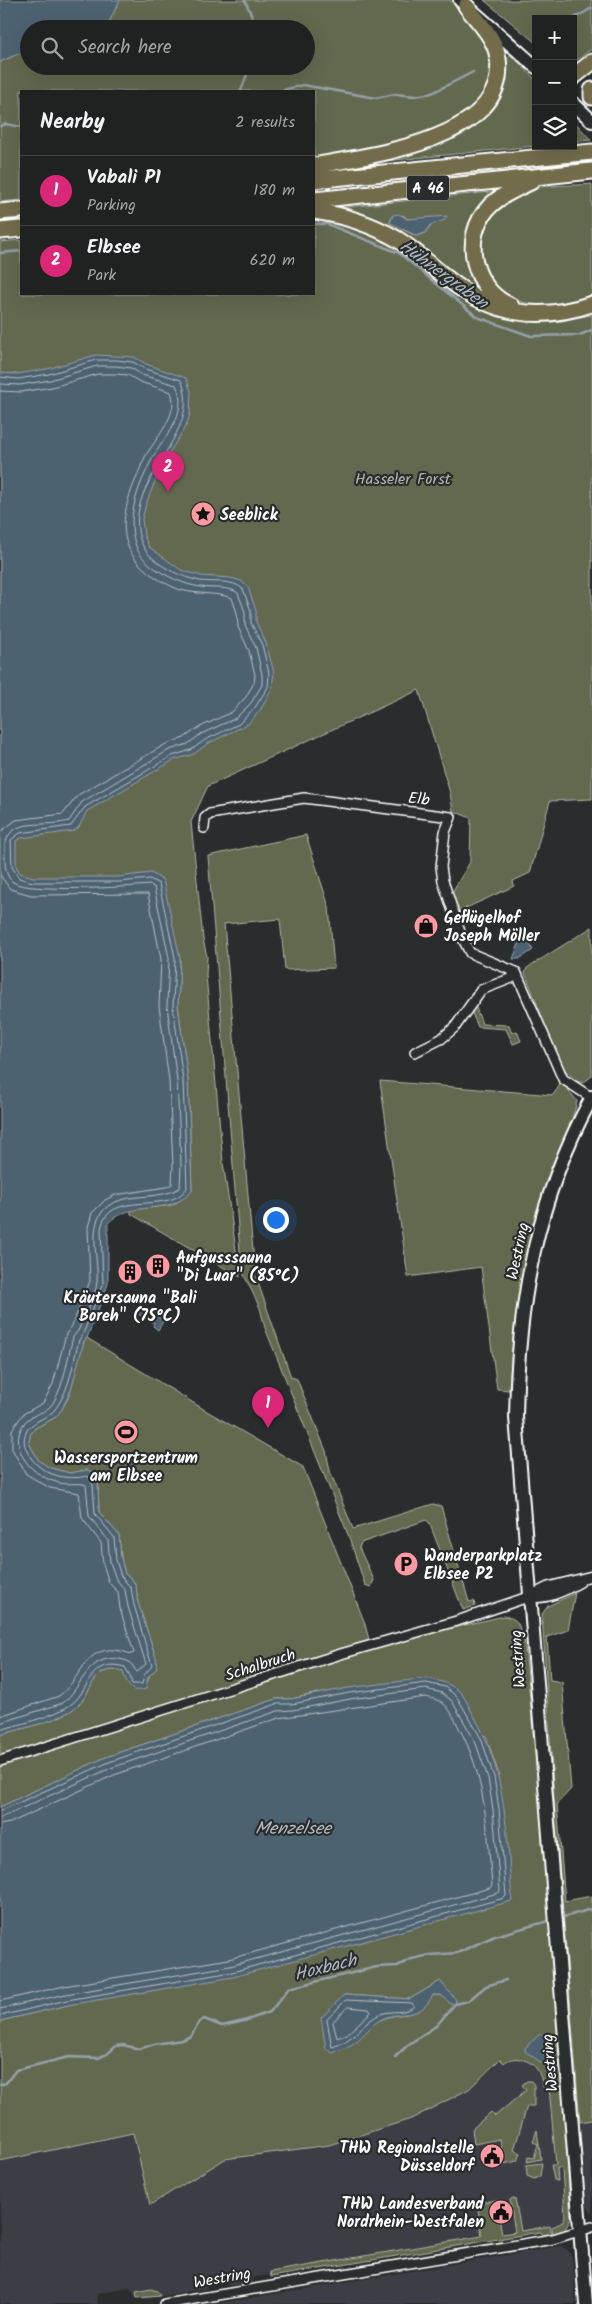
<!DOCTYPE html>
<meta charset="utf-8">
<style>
:root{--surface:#202222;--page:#2d2f2f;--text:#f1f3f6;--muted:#a2a4a5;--line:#3d3f40;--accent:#db2777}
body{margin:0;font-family:Kalam,sans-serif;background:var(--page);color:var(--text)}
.controls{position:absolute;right:15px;top:15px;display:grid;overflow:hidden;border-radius:0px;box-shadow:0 5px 20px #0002}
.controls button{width:45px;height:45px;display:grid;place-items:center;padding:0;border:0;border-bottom:1px solid var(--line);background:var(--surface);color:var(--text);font:25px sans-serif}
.you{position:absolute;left:275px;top:1219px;width:18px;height:18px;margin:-12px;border:4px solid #fff;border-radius:50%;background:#1a73e8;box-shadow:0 0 0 8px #1a73e833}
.badge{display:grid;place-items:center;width:32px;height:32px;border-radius:50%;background:var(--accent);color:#fff;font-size:16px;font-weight:700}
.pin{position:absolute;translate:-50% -41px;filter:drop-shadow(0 1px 2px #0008)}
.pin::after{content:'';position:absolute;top:26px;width:18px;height:15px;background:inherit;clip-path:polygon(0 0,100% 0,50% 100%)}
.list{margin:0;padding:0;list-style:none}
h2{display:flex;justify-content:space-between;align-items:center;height:65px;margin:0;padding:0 20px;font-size:21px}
h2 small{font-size:16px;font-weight:400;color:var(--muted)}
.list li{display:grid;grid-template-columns:32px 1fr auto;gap:15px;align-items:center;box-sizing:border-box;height:70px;padding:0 20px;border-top:1px solid var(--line)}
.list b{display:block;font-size:19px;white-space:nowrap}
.list p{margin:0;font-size:16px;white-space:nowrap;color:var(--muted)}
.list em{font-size:16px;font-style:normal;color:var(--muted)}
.icon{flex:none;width:28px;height:28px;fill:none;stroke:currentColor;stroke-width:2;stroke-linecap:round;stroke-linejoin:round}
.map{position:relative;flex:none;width:592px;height:2304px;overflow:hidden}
.search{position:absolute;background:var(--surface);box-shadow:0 5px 20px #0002;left:20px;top:20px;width:295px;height:55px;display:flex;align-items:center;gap:12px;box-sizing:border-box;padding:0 18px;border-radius:28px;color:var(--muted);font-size:19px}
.panel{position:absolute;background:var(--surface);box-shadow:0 5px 20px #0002;left:20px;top:90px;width:295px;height:205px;border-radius:0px}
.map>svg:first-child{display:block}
.built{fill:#3c3d44}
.green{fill:#63694f;stroke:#b1b4a7;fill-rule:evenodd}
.water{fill:#4e6271;stroke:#95a1aa}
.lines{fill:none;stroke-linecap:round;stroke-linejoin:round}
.shore{stroke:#b8c0c6;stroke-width:1}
.stream{stroke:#95a1aa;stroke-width:2.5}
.street-casing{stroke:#fff;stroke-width:12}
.secondary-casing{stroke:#fff;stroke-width:16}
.highway-casing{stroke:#fff;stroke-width:19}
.street{stroke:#2a2d2e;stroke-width:9}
.secondary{stroke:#2a2d2e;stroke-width:12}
.highway{stroke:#726c4b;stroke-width:15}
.labels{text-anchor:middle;stroke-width:4.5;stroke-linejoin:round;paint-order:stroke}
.shield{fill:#2a2d2e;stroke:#bfc0c0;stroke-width:1}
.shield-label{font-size:15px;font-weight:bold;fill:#fff}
.park-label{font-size:16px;fill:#b1b4a7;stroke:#2a2d2e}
.poi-label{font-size:16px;font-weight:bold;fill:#fff;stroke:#2a2d2e;text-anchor:start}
.street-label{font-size:16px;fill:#fff;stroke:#2a2d2e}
.water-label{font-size:18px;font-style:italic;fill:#afb8bf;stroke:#2a2d2e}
</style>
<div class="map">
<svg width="592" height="2304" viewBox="0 0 592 2304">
<rect width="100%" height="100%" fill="#2a2d2e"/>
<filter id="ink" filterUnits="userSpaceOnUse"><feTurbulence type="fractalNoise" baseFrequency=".02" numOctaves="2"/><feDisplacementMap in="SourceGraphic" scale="10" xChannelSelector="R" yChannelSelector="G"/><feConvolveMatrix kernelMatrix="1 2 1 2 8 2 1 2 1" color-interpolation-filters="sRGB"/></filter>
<g filter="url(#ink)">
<path class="built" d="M 552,2011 L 565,2217 L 556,2227 L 545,2231 L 271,2277 L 271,2275 L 266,2275 L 252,2278 L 251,2283 L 229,2286 L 226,2282 L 208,2285 L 206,2289 L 143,2299 L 137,2298 L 130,2288 L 97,2294 L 98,2304 L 0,2304 L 0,2161 L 133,2133 L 150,2205 L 225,2159 L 329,2145 L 411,2119 L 469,2089 Z
M 592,2120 L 592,2214 L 587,2206 L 580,2122 Z
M 561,2246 L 568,2250 L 572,2257 L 576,2304 L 214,2304 Z"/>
<path class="green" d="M 120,0 L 450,0 L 486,39 L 494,60 L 489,91 L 470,113 L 423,137 L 314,162 L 314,91 L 21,91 L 21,200 L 0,202 L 0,62 L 29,49 L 29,66 L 306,66 L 306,29 L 93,29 L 109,22 Z
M 484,0 L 592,0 L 592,49 L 577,60 L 573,60 L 573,19 L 536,19 L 536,43 Z
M 511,54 L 536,80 L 536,146 L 356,164 L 455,134 L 485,115 L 500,87 L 507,58 Z
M 573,120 L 591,140 L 573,142 Z
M 592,184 L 592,295 C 569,303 537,310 514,299 C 460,275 476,207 527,190 C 544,184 573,186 592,184 Z
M 500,191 L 470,245 L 506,308 L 337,208 ZM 403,215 L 407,219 L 436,218 L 425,233 L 416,236 L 390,223 L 391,219 Z
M 314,216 L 366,229 L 516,318 C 542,322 566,320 592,315 L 592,799 L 550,801 L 530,873 L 513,881 L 514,886 L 464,909 L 466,915 L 461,918 L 451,894 L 470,862 L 471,818 L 453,811 L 450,793 L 419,690 L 208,786 L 191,822 L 203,939 L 207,957 L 206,975 L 223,1162 L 240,1277 L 131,1214 L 131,1210 L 173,1205 L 192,1191 L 188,1080 L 178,1006 L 180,958 L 0,960 L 0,242 L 21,240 L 21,294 L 314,294 Z
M 306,835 L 329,907 L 334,968 L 285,970 L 280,919 L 224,924 L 255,1274 L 291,1377 L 297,1379 L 326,1451 L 330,1471 L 353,1529 L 433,1504 L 441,1506 L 469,1602 L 474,1601 L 475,1606 L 463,1610 L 429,1522 L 426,1520 L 361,1543 L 359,1548 L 374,1580 L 371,1587 L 365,1585 L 349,1537 L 265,1328 L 260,1308 L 244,1275 L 241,1264 L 208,856 Z
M 592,927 L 592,1076 L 583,1083 L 576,1081 L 561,1066 L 525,973 L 527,968 Z
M 475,1005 L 482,1024 L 509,1025 L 512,1033 L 517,1031 L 521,1041 L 513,1044 L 506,1029 L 478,1027 L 471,1011 Z
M 380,1081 L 553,1095 L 562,1082 L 577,1101 C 572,1127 556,1151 548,1176 C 526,1246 513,1316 509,1390 L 497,1389 L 481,1267 L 408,1277 Z
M 87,1338 L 205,1410 L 303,1467 L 364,1621 L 371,1647 L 504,1616 C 517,1619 519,1622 521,1635 L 524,1636 C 543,1830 559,2024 571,2219 L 564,2231 L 553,2235 L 552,2227 L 561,2223 L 565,2217 L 562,2168 L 557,2168 L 558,2181 L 554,2180 L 551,2165 L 556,2165 L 549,2087 L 543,2087 C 542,2081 540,2073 536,2068 C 529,2059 512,2055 504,2063 L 500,2059 L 469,2089 L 411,2119 L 329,2145 L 225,2159 L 150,2205 L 133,2133 L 0,2161 L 0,2021 L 68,2005 L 499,1775 L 486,1736 L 318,1693 L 291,1699 L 276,1699 L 106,1757 L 0,1807 L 0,1735 C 22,1728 62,1721 78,1705 C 95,1689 91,1665 122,1671 L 126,1678 L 147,1683 L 156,1658 L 138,1603 L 136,1586 L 131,1578 L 125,1574 L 121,1558 L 119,1535 L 99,1512 L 98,1484 L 95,1477 L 92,1472 L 87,1470 L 70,1473 L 50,1468 L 39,1461 L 29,1443 L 30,1435 L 35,1428 L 56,1417 L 62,1409 L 68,1398 L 84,1341 ZM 440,1981 L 449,1995 L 433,1995 C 409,2024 405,2008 378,2021 L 344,1995 L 410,1999 Z
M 575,1593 L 568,1630 L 547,1637 L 550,1680 L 562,1682 L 571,1789 L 557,1804 L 565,1901 L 592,1896 L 592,2120 L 580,2122 L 554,1800 L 542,1614 L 548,1606 Z
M 527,2081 L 531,2081 L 534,2085 L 534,2106 L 527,2106 L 514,2150 L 520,2153 L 517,2161 L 504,2164 L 500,2139 L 474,2144 L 472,2129 L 491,2112 L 495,2116 L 526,2090 L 522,2085 Z
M 537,2130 L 541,2159 L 527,2162 L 528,2157 L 534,2158 L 538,2144 L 533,2142 Z
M 542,2163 L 540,2176 L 534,2179 L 527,2176 L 526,2165 Z
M 513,2198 L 515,2198 L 521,2231 L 550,2226 L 552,2235 L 545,2236 L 540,2232 L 271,2277 L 270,2272 L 482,2236 L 477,2203 L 496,2200 L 502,2234 L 515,2232 L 510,2200 Z
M 151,2289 L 157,2291 L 161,2296 L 137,2298 L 136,2292 Z"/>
<path class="water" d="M 0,0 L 120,0 L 109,22 L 93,29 L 29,29 L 29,49 L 0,62 Z
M 399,214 L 407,219 L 447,216 L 445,220 L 430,225 L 425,233 L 417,236 L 390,223 L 393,215 Z
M 96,355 L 134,357 L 146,364 L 186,378 L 191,391 L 190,414 L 186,426 L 161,466 L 146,504 L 142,519 L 144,536 L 149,547 L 181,570 L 201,576 L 231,578 L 241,581 L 248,587 L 256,611 L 256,622 L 266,643 L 274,673 L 272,688 L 261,709 L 248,724 L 207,744 L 194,754 L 174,760 L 87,811 L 79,827 L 74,831 L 21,838 L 16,841 L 16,866 L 20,873 L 33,877 L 118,877 L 151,873 L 163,880 L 180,958 L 178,1006 L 188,1080 L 192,1191 C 170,1217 131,1199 108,1223 L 108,1284 L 87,1338 L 84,1341 L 71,1390 L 62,1409 L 56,1417 L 35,1428 L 30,1435 L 29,1443 L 39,1461 L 50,1468 L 70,1473 L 87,1470 L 92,1472 L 95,1477 L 98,1484 L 99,1512 L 119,1535 L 121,1558 L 125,1574 L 131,1578 L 136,1586 L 138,1603 L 156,1658 L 157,1668 L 148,1677 L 146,1689 C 127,1694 129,1684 122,1671 C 91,1665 95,1689 78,1705 C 62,1721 22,1728 0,1735 L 0,373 L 17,374 L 47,369 Z
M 520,941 L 529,943 L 533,950 L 519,959 L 513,959 Z
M 140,1305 L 153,1314 L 155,1312 L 161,1314 L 156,1316 L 164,1320 L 158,1330 L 153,1326 L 154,1323 L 136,1313 Z
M 427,1678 C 439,1681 451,1683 461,1693 C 466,1699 470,1709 474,1716 C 507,1772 507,1838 512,1901 L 233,1977 L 68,2005 L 0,2021 L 0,1807 L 106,1757 L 276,1699 L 291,1699 L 348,1688 Z
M 440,1981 L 456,2000 L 455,2004 L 451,2004 L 441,1995 L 433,1995 C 420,2019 408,2011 387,2017 C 373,2021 365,2035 354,2043 C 348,2047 339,2050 333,2053 L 326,2049 L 321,2018 L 344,1995 L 410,1999 Z
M 540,2034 L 547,2037 L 547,2063 L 543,2064 L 525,2051 L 525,2048 Z"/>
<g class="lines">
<path class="shore" d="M 0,377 L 18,379 L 49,374 L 96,360 L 116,360 L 133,362 L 145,369 L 181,380 C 205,433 122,481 140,539 C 147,562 177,576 200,581 C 214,583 232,579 243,589 L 251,611 L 251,623 L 262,645 L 269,673 L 268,687 L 256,706 L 239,724 L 205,740 L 191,750 L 172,756 L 85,807 L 71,826 L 20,833 L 11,840 L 12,867 L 19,878 L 33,882 L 119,882 L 150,879 L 159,884 L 175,958 L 173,1006 L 183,1080 L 187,1188 C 169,1216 109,1188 101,1228 L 103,1283 L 83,1334 L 79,1340 C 73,1362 70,1389 56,1408 C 48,1420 29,1420 25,1435 C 23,1442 25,1447 28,1453 C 40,1475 65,1481 88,1476 L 93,1485 L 95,1514 L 114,1537 L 116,1560 L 121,1576 L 131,1588 L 134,1605 L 152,1666 L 144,1675 L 142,1684 L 132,1684 L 130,1676 L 125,1667 C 92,1658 92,1682 76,1700 C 62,1715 20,1724 0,1730
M 0,384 L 20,385 L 50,380 L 97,366 L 116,366 L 131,368 L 142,375 L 176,385 C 190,414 163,437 151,461 C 137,489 125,519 137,549 C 145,568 182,585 201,587 C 212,589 229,586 238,593 L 245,612 L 245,625 L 256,648 L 262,674 L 262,685 L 251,703 L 236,718 L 201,734 L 188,744 L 169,750 L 82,802 L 69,821 C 39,829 2,813 5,858 C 5,866 6,877 13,882 C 27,893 129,887 150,885 L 154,887 L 169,958 L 167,1006 L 177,1081 L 181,1164 L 180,1188 C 159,1200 134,1193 113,1203 C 84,1218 99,1255 97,1281 C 96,1297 84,1316 78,1331 L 73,1337 C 67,1359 65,1383 53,1403 C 46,1414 33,1413 25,1422 C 5,1449 34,1478 60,1483 C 68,1485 79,1482 86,1485 L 89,1516 L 108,1540 L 110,1562 L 116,1579 L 125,1590 L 128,1607 L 146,1664 L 137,1672 C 134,1669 133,1665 130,1663 C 127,1660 123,1660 119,1659 C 88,1654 82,1687 63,1703 L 0,1723
M 0,391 L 21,392 L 52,387 L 98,374 L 116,374 L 128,375 L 140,382 L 171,392 C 180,414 155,439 145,457 C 141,464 139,473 135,481 C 114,531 122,563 173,587 C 192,596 213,591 232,598 L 237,613 L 238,627 L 249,651 L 255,675 L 254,683 L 245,698 L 232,712 L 198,728 L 184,738 L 166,744 L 78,795 L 63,814 L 16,820 L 0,832
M 0,875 L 10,889 L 31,895 L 148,894 L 161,959 L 159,1006 L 169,1081 L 173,1165 L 172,1184 L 166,1187 L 115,1195 L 105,1200 L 92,1213 L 88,1227 L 90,1281 L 72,1326 L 66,1334 L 53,1384 L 43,1403 L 23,1414 L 12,1430 L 12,1449 L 26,1474 L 50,1488 L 79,1493 L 82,1518 L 101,1543 L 103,1564 L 109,1583 L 118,1592 L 120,1609 L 134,1653 L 131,1654 C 85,1637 85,1676 59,1696 L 0,1716
M 0,1811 L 109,1762 L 277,1704 L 292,1704 L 349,1693 L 426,1683 L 445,1687 L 457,1697 L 481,1738 L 494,1777 L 499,1809 L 506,1896 L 504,1898 L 232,1972 L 67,2000 L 0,2016
M 0,1818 L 111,1768 L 278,1711 L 293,1710 L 350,1699 L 426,1689 L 442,1693 L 452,1701 L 475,1741 L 488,1778 L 493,1810 L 500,1891 L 498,1893 L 230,1966 L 66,1994 L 0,2009
M 0,1825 L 10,1823 L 114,1775 L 279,1718 L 426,1697 C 433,1699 441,1700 446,1706 C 451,1711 455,1720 458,1726 C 486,1775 487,1830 492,1885 L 490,1888 L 229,1959 L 64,1986 L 0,2001
M 346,2000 L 412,2003 L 414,2006 C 406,2014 391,2010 380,2014 C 362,2023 353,2042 332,2047 L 327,2020 Z
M 348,2007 L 369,2009 L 371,2012 L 347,2034 L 337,2038 L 333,2022 Z"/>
<path class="stream" d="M 245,0 L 253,19 L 253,29
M 573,19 L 592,8
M 241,91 L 250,66
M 279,91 L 303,85 L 376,98 L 395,94 L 415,96 L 432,93 L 473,72
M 0,126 L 6,124 L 21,127
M 314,224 L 327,224 L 399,253 L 477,317 L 531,336 L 580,335 L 592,330
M 0,253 L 21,251
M 560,1918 L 592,1909
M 395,2057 L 409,2044 L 436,2026 L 455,2004 L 468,2001 L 486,1986 L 506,1980
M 0,2085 L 6,2083 L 16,2070 L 69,2057 L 98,2058 L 107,2054 L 116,2046 L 123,2045 L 139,2049 L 154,2044 L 182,2040 L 191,2036 L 199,2022 L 204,2019 L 222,2026 L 244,2021 L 270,2012 L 289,1988 L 377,1967 L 397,1966 L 412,1959 L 430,1955 L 457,1953 L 495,1936 L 552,1920"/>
<defs>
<path id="street" d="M 204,828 L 205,818 L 210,814 L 304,798 L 451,817 L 445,832 L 441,867 L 443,881 L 461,935 L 470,953 L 516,972 L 563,1079 L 592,1098
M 415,1052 L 441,1039 L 455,1027 L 481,990 L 512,978 L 516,972
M 528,1597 C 547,1600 564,1591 580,1582
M 0,1761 L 344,1653 L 460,1620 L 528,1597 L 548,1587 L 592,1576
M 165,2304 L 553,2239 L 592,2227"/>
<path id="secondary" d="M 460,0 L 536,67
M 573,103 L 592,121
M 586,2304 L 516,1417 C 518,1301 536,1200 592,1097"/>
<path id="highway" d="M 573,77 L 592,62
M 592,90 L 592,97
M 314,166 C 369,155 516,140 497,53 C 493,36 477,20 466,6
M 314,180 L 592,152
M 314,200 L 592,171
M 314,211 C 343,215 371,224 397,239 C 415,250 431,266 448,279 C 493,315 538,322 592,304
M 0,212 L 21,210
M 0,231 L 21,229
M 511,306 C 473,290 460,238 489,207 C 500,195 517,189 532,181"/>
</defs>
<use href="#street" class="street-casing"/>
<use href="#secondary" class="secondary-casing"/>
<use href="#highway" class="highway-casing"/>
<use href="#street" class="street"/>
<use href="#secondary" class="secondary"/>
<use href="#highway" class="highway"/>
</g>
</g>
<defs>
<symbol id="sight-disc" viewBox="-11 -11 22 22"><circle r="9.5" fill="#ff9aa2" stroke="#2a2d2e"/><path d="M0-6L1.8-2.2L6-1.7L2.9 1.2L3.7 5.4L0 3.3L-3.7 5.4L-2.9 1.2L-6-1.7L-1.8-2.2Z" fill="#111"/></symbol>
<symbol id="shop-disc" viewBox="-11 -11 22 22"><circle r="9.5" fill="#ff9aa2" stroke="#2a2d2e"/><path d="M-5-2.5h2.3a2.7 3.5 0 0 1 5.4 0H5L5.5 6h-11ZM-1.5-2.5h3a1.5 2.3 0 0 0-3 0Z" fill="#111"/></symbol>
<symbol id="building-disc" viewBox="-11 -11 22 22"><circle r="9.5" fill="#ff9aa2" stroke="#2a2d2e"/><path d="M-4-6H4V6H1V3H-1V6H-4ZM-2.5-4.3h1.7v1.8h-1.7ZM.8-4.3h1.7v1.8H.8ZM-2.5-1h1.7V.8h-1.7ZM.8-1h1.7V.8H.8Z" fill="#111"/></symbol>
<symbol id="stadium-disc" viewBox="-11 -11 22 22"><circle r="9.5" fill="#ff9aa2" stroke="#2a2d2e"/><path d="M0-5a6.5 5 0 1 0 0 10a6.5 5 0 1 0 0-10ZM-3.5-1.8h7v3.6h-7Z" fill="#111"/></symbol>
<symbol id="parking-disc" viewBox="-11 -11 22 22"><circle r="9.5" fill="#ff9aa2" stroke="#2a2d2e"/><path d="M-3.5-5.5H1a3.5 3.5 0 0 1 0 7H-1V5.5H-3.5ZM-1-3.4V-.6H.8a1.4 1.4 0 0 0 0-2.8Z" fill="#111"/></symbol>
<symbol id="civic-disc" viewBox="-11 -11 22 22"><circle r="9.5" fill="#ff9aa2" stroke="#2a2d2e"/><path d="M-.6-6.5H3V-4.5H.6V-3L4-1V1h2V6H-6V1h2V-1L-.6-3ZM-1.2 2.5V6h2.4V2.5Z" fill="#111"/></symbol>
</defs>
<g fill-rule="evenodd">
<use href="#sight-disc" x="189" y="500" width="28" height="28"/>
<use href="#shop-disc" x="412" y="912" width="28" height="28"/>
<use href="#building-disc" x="144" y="1252" width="28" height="28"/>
<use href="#building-disc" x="116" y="1258" width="28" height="28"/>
<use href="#stadium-disc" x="112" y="1418" width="28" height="28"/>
<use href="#parking-disc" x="392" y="1550" width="28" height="28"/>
<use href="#civic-disc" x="478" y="2142" width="28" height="28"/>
<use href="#civic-disc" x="487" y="2198" width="28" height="28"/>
</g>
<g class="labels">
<rect class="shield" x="407" y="175.5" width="42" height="25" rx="4"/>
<g class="shield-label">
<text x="428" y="193">A 46</text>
</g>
<g class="park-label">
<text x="403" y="484">Hasseler Forst</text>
</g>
<g class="poi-label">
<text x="220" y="520">Seeblick</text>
<text x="444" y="923">Geflügelhof<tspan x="444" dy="18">Joseph Möller</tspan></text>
<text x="176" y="1263">Aufgusssauna<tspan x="176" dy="18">"Di Luar" (85°C)</tspan></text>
<text x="130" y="1303" text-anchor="middle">Kräutersauna "Bali<tspan x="130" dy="18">Boreh" (75°C)</tspan></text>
<text x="126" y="1463" text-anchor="middle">Wassersportzentrum<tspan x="126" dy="18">am Elbsee</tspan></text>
<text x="424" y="1561">Wanderparkplatz<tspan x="424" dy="18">Elbsee P2</tspan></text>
<text x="474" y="2153" text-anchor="end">THW Regionalstelle<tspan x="474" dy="18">Düsseldorf</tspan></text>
<text x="484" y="2209" text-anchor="end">THW Landesverband<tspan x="484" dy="18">Nordrhein-Westfalen</tspan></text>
</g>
<g class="street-label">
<text transform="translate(419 798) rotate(7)" y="6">Elb</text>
<text transform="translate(517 1251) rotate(-78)" y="6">Westring</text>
<text transform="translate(517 1659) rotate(-94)" y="6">Westring</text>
<text transform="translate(260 1664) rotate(-18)" y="6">Schalbruch</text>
<text transform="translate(549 2063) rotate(-95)" y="6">Westring</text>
<text transform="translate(222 2277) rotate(-10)" y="6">Westring</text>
</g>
<g class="water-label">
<text transform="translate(444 274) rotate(36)" y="6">Hühnergraben</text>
<text x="293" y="1834">Menzelsee</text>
<text transform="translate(325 1967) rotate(-14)" y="6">Hoxbach</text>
</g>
</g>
</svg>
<div class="controls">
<button>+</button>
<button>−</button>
<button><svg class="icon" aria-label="layers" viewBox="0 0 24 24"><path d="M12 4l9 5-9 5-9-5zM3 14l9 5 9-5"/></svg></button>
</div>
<div class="you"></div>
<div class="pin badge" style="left:268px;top:1428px">1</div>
<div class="pin badge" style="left:168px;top:492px">2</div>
<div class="search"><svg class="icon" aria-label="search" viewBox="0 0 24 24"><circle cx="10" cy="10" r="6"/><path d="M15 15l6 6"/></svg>Search here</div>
<section class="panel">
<h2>Nearby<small>2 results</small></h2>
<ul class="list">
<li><span class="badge">1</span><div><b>Vabali P1</b><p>Parking</p></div><em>180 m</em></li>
<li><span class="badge">2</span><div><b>Elbsee</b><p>Park</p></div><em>620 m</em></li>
</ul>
</section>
</div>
